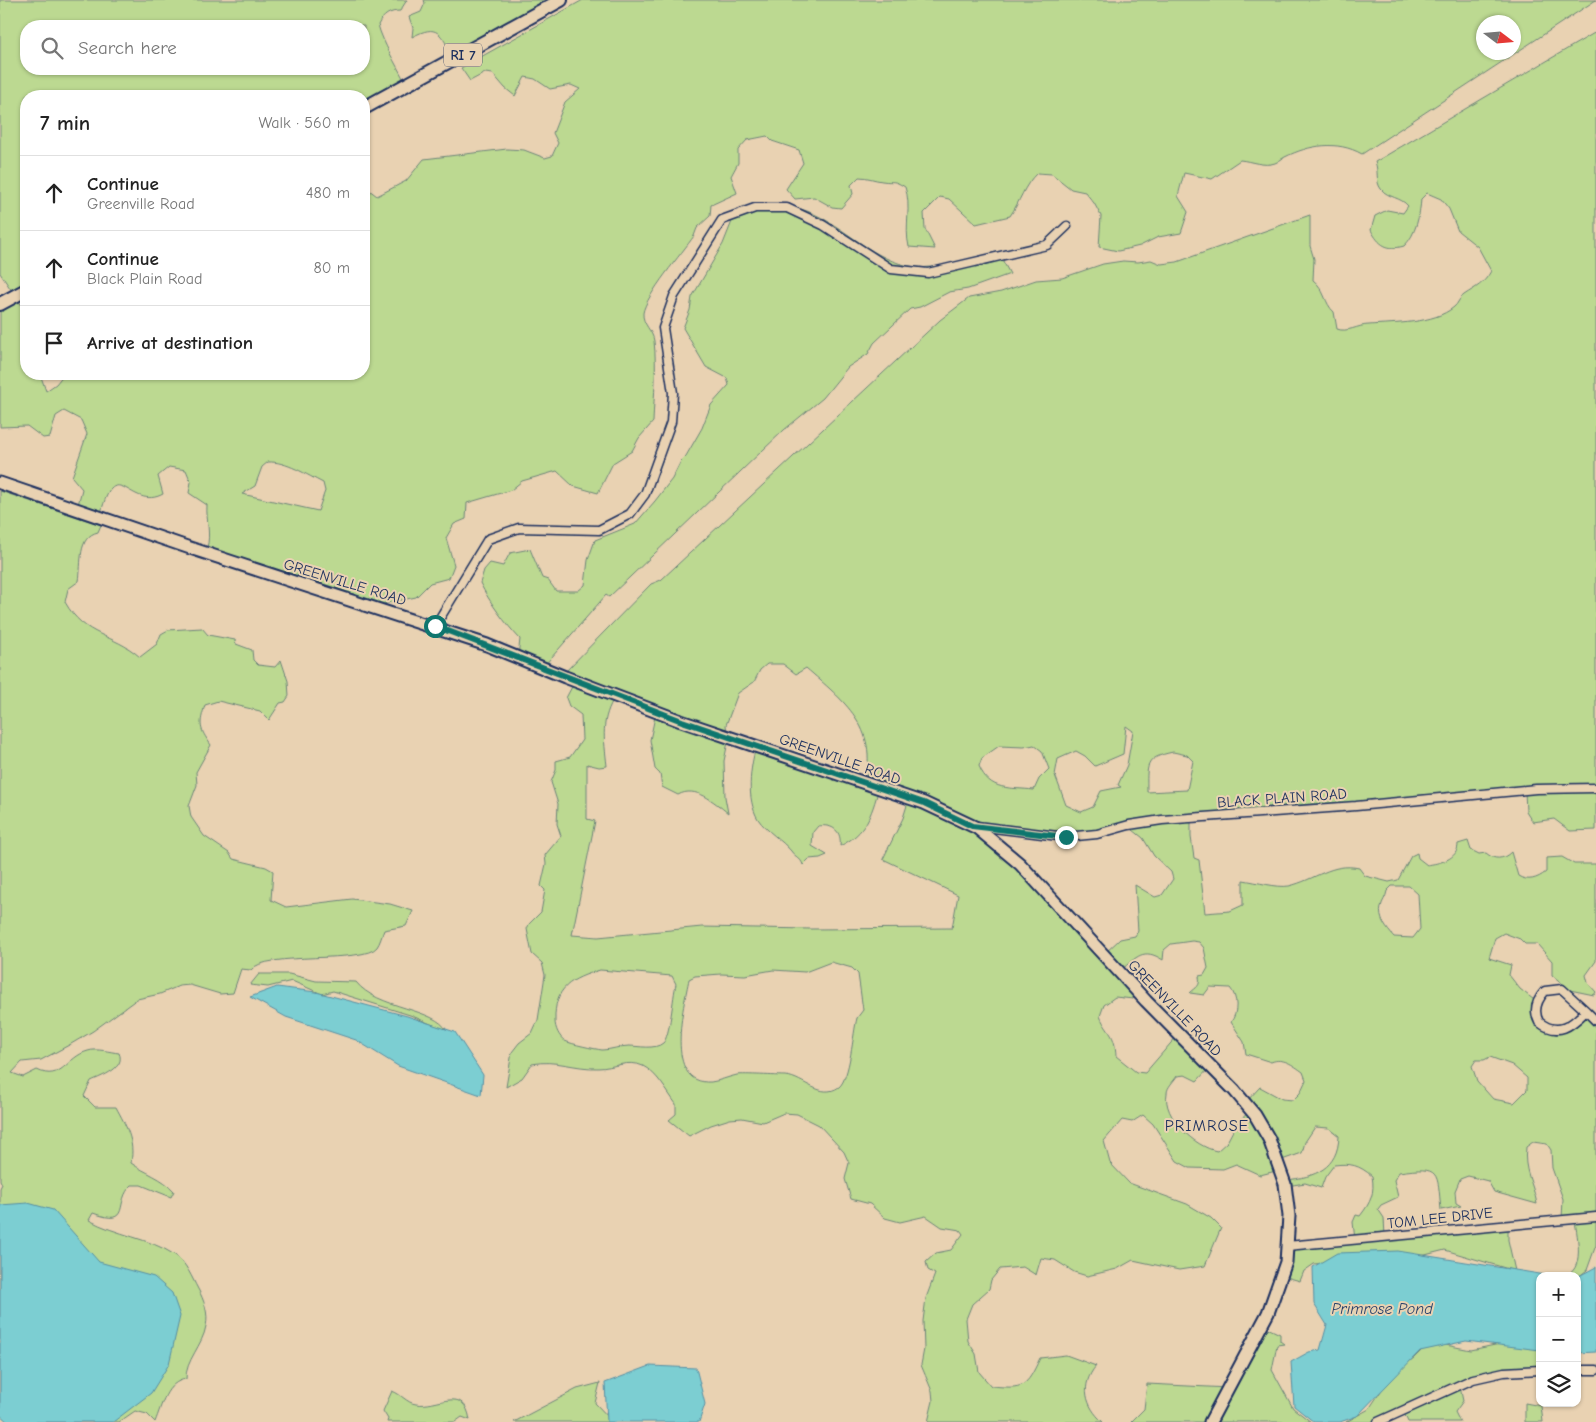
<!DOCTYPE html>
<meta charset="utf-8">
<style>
:root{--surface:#fff;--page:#f2f2f2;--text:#222;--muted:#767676;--line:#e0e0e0}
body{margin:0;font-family:"Comic Neue",sans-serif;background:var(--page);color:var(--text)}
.controls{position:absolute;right:15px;bottom:15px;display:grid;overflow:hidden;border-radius:10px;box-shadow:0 1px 4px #0004}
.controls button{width:45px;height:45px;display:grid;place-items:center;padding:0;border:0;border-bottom:1px solid var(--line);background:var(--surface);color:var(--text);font:25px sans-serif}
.compass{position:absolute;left:1476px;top:15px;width:45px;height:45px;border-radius:50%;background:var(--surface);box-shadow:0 1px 4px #0004;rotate:106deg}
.stop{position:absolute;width:15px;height:15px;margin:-11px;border:4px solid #0f766e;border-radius:50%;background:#fff}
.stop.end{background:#0f766e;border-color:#fff;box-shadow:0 1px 5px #0008}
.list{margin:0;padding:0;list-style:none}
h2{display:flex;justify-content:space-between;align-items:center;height:65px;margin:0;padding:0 20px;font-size:21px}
h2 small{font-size:16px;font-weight:400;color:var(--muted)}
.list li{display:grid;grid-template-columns:32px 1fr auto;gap:15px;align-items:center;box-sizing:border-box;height:75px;padding:0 20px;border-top:1px solid var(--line)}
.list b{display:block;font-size:19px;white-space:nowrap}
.list p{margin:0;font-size:16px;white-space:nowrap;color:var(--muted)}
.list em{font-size:16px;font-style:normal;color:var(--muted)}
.icon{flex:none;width:28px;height:28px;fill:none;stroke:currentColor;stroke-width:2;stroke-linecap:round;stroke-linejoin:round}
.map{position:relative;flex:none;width:1596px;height:1422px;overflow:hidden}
.search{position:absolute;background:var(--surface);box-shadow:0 1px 4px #0004;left:20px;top:20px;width:350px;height:55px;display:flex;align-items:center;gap:12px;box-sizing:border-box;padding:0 18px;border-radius:20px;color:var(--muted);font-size:19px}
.panel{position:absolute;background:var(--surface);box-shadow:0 1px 4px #0004;left:20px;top:90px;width:350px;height:290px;border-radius:20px}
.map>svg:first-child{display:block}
.green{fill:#bcd991;stroke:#6c8478;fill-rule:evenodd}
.water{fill:#7cced2;stroke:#558ea4}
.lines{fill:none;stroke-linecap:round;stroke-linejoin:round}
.minor-casing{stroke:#1b2f5e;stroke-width:11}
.secondary-casing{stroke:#1b2f5e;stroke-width:15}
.primary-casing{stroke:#1b2f5e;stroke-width:16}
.minor{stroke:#e9d2b2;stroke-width:8}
.secondary{stroke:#e9d2b2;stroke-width:11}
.primary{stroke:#e9d2b2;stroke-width:12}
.route{stroke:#0f766e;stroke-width:6}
.labels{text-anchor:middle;stroke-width:4;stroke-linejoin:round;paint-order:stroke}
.shield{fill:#e9d2b2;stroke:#596077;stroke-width:1}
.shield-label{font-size:14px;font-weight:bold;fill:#1b2f5e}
.street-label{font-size:15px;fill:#1b2f5e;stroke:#e9d2b2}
.neighbourhood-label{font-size:16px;letter-spacing:1px;fill:#1b2f5e;stroke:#e9d2b2}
.water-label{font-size:16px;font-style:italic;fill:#253f6a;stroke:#e9d2b2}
</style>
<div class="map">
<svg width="1596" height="1422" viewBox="0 0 1596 1422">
<rect width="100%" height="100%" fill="#e9d2b2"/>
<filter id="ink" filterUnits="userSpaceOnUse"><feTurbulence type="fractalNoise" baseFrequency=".02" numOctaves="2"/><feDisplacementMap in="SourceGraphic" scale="10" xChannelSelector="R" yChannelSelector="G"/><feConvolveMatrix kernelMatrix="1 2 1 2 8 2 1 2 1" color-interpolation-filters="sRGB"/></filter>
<g filter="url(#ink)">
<path class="green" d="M 0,0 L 407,0 L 400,11 C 390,11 383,15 378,25 C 383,43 396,64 405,82 L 364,104 L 364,96 L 26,96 L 26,288 L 14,294 L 0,273 ZM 26,26 L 364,26 L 364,69 L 26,69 Z
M 424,0 L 555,0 L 453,56 C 440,33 438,23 412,37 L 413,28 L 409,17 L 421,12 L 425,3 Z
M 583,0 L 1596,0 L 1362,154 C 1337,140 1309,145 1285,157 C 1281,159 1278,162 1275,163 C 1264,167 1251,161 1240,160 L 1212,179 L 1184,173 L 1178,196 L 1188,212 L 1181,233 L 1158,237 L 1140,246 L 1118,251 L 1099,247 L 1101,216 L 1094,203 L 1085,192 L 1071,189 L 1052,174 L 1037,173 C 1024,185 1020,202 1010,216 L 976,224 L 949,199 L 940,197 L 924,213 L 925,229 L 935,249 L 909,247 C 904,226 912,207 905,187 C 892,179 895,183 882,181 C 874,180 868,177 859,177 L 851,185 L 853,194 L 841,208 L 832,207 L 814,197 L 795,199 L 786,189 L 803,163 L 799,150 L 772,141 L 767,136 L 747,140 L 738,150 L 738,163 L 731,176 L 737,193 L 711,205 L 710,216 L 697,228 L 694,236 C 682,253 646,295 643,313 C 642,324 653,331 654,341 C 657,368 654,395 653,422 L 639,438 L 632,451 L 613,463 L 598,493 L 573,486 L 557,471 L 522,481 L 511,490 L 467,503 L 466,519 L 454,524 L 446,538 L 454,565 L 449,578 L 430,583 L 416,597 L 373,606 L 207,548 C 211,533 206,521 207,505 L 189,493 L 191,482 L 186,470 L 169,467 L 158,476 L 163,494 C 130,512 116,454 101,513 L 78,505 L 82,489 L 72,477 L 87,434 L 81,420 L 64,411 L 56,416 L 50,437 L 43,438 L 27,426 L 0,427 L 0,305 L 17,297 L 26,314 L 26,374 L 40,374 L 46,391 L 56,384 L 64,374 L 364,374 L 364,186 L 377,196 L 406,181 L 424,159 L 507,149 L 524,150 L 545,158 L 552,156 L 558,143 L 553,133 L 565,102 L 580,89 L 571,85 L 550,89 L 535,79 L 525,77 L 515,96 L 505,88 L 493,74 L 485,73 L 470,81 L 461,68 ZM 1484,22 L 1514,22 L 1514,52 L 1484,52 ZM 268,462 C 286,461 307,475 323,483 L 325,491 L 318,511 L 242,494 L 255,486 L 262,467 Z
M 1596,32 L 1596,830 L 1570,831 L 1554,819 L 1533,822 L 1526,811 L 1525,792 L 1191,820 L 1191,837 L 1194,858 L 1199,860 L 1205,913 L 1230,911 L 1243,905 L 1243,880 C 1257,882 1277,888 1289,886 C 1315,880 1332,862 1359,868 L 1365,876 L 1389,882 L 1398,880 L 1411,856 L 1417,853 L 1418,858 L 1427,865 C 1439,863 1458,860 1458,844 L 1468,841 L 1471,850 L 1479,854 L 1486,853 C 1494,860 1503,860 1511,852 L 1518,876 C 1528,882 1537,879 1546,872 L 1546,858 L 1562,857 L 1574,864 L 1596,864 L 1596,961 L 1586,975 L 1588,983 L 1596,992 L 1594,995 L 1570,990 L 1552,975 L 1552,961 L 1537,944 L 1525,944 L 1520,939 L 1504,933 L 1495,938 L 1489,958 L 1511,965 L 1509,975 L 1520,989 L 1538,1003 L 1540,1023 L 1561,1031 L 1584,1014 L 1596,1020 L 1596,1245 L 1587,1270 L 1577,1278 L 1577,1276 L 1563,1276 C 1586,1272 1577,1236 1575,1221 L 1562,1219 L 1563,1199 L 1552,1168 L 1551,1150 L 1547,1144 L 1533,1142 L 1526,1147 C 1523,1171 1533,1182 1537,1204 L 1494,1192 L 1488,1181 L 1468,1176 L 1460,1179 L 1455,1191 L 1456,1203 L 1461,1206 L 1441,1210 C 1437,1171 1441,1166 1399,1172 L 1394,1180 L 1398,1197 L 1381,1205 L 1378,1209 L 1384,1218 L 1385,1236 L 1508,1225 L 1508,1240 L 1515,1271 L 1445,1250 L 1425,1255 L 1314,1264 L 1304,1271 L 1300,1281 L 1283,1276 L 1289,1246 L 1355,1240 L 1353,1222 L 1356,1215 L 1360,1216 C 1371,1202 1375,1193 1372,1176 C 1359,1165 1351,1163 1334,1165 L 1325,1177 L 1321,1188 L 1305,1183 L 1287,1186 L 1286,1180 C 1315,1177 1338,1169 1339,1136 L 1329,1128 L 1315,1127 L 1305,1142 L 1302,1153 L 1279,1161 L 1280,1170 L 1260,1175 L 1236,1164 L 1223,1169 L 1190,1168 L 1177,1161 L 1153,1124 L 1143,1115 L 1132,1122 L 1122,1120 L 1104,1141 L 1110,1163 L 1129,1183 L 1187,1204 L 1211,1218 L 1221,1228 L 1205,1266 L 1179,1270 L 1133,1260 L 1117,1269 L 1087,1276 L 1074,1272 L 1055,1260 L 1041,1258 L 1036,1275 L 1023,1267 L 1000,1269 L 991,1280 L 989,1289 L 972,1304 L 966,1319 L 968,1341 L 976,1354 L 979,1372 L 991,1386 C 1024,1389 1026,1388 1040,1358 L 1066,1355 L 1096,1366 C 1080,1385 1085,1406 1103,1422 L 928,1422 L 933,1401 L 932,1391 L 921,1365 L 924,1349 L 923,1321 L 926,1298 L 935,1274 L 928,1270 L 926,1262 L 936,1253 L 951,1250 L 963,1234 L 960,1230 L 942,1227 L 926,1216 L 900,1222 L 885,1218 L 870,1204 L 851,1199 L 845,1179 L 849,1163 L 844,1152 L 819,1125 L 797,1114 L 784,1113 L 763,1122 L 742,1118 L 730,1119 L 711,1125 L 689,1136 L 669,1120 L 676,1114 L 676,1104 C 667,1092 657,1073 643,1066 C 628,1059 614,1068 598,1068 C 575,1069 555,1059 532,1064 L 522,1078 L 506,1087 L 512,1052 L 519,1043 L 532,1033 L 538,1020 L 545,975 L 542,963 L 532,954 L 527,929 L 529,924 L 541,912 L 545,890 L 541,886 L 546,864 L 545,855 L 561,836 L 557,824 L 558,804 L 551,782 L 556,770 L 556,761 L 570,757 L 582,740 L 581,715 L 569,706 L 566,698 L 575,681 L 563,674 L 651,584 L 661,580 L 940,320 L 969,298 L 1001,292 L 1036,280 L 1062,278 L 1103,264 L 1123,261 L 1138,262 L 1151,260 L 1161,264 L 1177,262 L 1310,215 L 1310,246 L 1314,259 L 1313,280 C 1325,289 1324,303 1334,312 L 1337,329 C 1347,333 1358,325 1369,325 C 1394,323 1434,324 1454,307 C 1458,304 1459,298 1464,295 C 1476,287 1484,284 1491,271 L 1478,247 L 1458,231 L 1449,209 L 1441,199 L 1427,193 L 1421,199 C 1420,214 1416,235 1404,246 C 1387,251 1379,245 1371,230 L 1375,216 L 1387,210 L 1403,213 L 1408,206 C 1401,197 1388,198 1381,189 C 1375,181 1379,171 1375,162 ZM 767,664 L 783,664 L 796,674 L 806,668 C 844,701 879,727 865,782 L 756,747 C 750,768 746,799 758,819 C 766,831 782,840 791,851 C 795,857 801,858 803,865 L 809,859 L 820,858 L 827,855 L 812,846 L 813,832 L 818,826 C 833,824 842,831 840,846 C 866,833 871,816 879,788 L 909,799 L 903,818 L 883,859 L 958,895 L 952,928 L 811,929 L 702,927 L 598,937 L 572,935 L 595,821 L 587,819 L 587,764 L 599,767 L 607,766 C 604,738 600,720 616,695 L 656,712 L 650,740 L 655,769 L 660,774 L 662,787 L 678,795 C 696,785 714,802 728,813 L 725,797 L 724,761 L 728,742 L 726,725 L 738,693 L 754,682 L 760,670 ZM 1126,726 L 1133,731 L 1127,765 L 1118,785 L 1121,787 L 1101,791 L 1093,807 L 1081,812 L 1066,805 L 1055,775 L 1058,759 L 1076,751 L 1085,756 L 1095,766 L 1123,754 ZM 1034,745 L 1042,751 L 1049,769 L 1039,779 L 1034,790 C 1010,787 990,792 979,766 L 982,758 L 999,746 L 1024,747 ZM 1173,752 L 1187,755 L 1193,761 L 1187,790 L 1147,792 C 1147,765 1144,758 1173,752 ZM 1128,826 L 1143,838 L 1154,856 L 1171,872 L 1173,879 L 1162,895 L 1155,897 L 1135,885 L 1138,931 L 1135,936 L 1120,939 L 1105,953 L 980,827 L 1090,836 ZM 1392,886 L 1409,886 L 1418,894 L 1420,929 L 1413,938 L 1394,937 C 1387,929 1378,919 1381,907 C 1382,901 1386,898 1387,891 ZM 1192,941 L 1199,942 L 1204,948 L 1208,968 L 1204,975 L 1199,976 C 1201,987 1196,987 1190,993 L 1204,995 L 1210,987 L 1230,988 C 1238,997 1238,1013 1231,1022 L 1244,1042 L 1246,1054 L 1271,1062 C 1283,1057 1293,1065 1303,1072 L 1306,1080 L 1300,1093 L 1293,1100 L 1282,1099 L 1260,1087 L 1246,1102 L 1251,1110 L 1237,1123 L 1227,1142 L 1217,1151 C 1195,1147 1162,1117 1167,1093 C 1167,1087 1174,1081 1177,1076 L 1185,1075 L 1197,1081 L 1211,1066 L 1177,1036 L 1145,1073 L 1136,1072 L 1116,1056 C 1115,1032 1108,1035 1100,1016 L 1104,1005 L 1115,997 L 1133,999 L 1138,991 L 1121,970 C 1137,957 1143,947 1163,960 L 1164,950 L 1171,944 ZM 831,962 L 852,968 L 858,974 L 863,1010 L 857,1018 C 853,1033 850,1078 839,1087 C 821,1100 804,1078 786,1076 C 776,1076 745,1074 737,1075 C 728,1077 719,1081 711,1082 C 663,1085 684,1005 689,979 L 695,976 L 721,974 L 745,975 L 773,970 L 805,972 ZM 600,970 L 672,976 L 676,984 C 673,996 670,1037 663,1043 C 655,1050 638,1046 629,1046 C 620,1046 611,1050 602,1050 C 595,1049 571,1044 565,1041 C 559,1037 555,1028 555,1021 C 554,987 571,979 600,970 ZM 1490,1057 L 1512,1065 L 1527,1078 L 1527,1090 L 1514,1103 L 1493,1099 L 1477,1081 L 1472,1066 L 1476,1060 L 1484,1060 Z
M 781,204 C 789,206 799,208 807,211 C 846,226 872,261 915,267 C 938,270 976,258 998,252 L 1010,274 L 968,289 L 949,292 L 920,307 L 910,309 L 874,343 L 868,354 L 848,367 L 823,398 L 784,430 L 609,597 L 606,595 L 544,666 L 518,657 L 520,639 C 505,623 490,603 480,583 L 484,570 L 490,563 L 503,566 L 510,553 L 530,549 L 542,578 L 548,580 L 556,591 L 578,591 L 585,585 L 588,560 L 595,540 L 635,524 L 655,501 L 672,479 L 681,461 L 686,456 L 702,428 L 711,405 L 729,385 L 727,378 L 706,367 L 683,328 L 690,310 L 692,297 L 723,244 L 733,219 L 756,206 Z
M 0,491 L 101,525 L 98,532 C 77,537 82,563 79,581 L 68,589 L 65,602 C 85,638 113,633 140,657 L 157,644 L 161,634 L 168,630 L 202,628 L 208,635 L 235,640 L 236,644 L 252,650 L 253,660 L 258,665 L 275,667 L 281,660 L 288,681 L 289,696 L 285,702 L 280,703 L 269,720 L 260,711 L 218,701 L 205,705 C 199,725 199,728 211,745 L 196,772 L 197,785 L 189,806 L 191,817 L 204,836 L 229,853 L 233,859 L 266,867 L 273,871 L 271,900 L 286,907 L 352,899 L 390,904 L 413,911 L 406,926 L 384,930 C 382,935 380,943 377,947 C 365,964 264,951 251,970 L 241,969 L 233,993 L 220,994 L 190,985 L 179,986 L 160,994 L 137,999 L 93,1031 L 71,1044 L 41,1060 L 22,1062 L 12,1073 L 23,1077 L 37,1070 C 62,1082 66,1057 88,1051 C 97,1048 110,1052 119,1053 C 126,1068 102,1076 91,1081 L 84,1096 L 95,1107 L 116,1107 C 126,1126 135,1140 131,1163 C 145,1173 163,1178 174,1191 L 171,1197 L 141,1185 L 132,1185 C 113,1201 133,1228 93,1213 L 89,1220 C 116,1235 149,1238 175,1255 C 186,1262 192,1278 198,1289 C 204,1300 209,1314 206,1326 C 203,1345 185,1361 186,1379 C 166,1382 162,1405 155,1422 L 147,1414 L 135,1411 L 119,1422 L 40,1422 L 0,1402 L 0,1188 L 2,1184 L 0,1180 Z
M 259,974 L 289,974 L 316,981 L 356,982 C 377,1009 436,1008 447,1031 L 410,1015 L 333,991 L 322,994 L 292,981 L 268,987 L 250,985 Z
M 1263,1326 L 1280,1334 L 1280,1341 L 1284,1344 L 1277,1345 L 1272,1370 L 1293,1408 L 1311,1422 L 1131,1422 L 1144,1409 L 1147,1384 L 1229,1388 Z
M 1430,1342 L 1471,1350 L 1500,1344 L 1540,1344 L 1540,1371 L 1503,1373 L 1460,1387 L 1463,1401 L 1455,1412 L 1460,1422 L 1408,1422 L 1404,1413 L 1381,1422 L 1346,1422 L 1369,1409 L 1393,1373 L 1414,1358 Z
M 600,1383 L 595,1403 L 613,1422 L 514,1422 L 577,1389 Z
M 392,1391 C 401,1394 407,1403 416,1404 C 438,1408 464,1384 470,1420 L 462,1417 L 455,1422 L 387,1422 L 388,1419 L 383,1411 Z
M 1525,1403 L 1541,1406 L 1543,1422 L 1525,1422 Z"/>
<path class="water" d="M 277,987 L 316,992 L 407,1016 L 455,1032 L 483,1075 L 481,1095 L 398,1066 L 356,1040 L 286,1017 L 250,997 Z
M 28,1203 L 53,1210 L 99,1262 L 154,1277 L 172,1293 L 180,1316 L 169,1364 L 151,1393 L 113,1422 L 8,1422 L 0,1415 L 0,1205 Z
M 1398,1251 L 1552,1276 L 1540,1276 L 1540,1350 L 1466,1341 L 1420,1351 L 1357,1416 L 1340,1422 L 1314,1422 L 1294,1406 L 1291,1362 L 1309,1352 L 1320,1350 L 1327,1325 L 1314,1304 L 1313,1267 L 1337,1253 Z
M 1596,1267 L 1596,1352 L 1577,1353 L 1577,1277 Z
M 650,1366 L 696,1368 L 705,1404 L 699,1422 L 607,1422 L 605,1383 Z"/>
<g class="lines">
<defs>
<path id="minor" d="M 435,626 L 488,539 L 519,528 L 599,530 L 630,514 L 645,494 L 671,422 L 673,393 L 663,328 L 674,296 L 722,220 L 755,208 L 787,208 L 823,225 L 891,269 L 928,273 L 1047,245 L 1067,226
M 977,826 L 1066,837 L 1097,834 L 1129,825 L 1162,820 L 1356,806 L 1536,789 L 1596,788
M 1562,989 L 1586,1011 C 1571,1026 1558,1037 1539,1022 C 1533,1011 1537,1000 1545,991 Z
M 1586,1011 L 1596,1021
M 1287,1246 L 1596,1217
M 1577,1370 L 1596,1370
M 1378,1422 L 1473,1379 L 1504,1372 L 1540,1370"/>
<path id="secondary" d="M 0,483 L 190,548 L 487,645 L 565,677 L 681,721 L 924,803 L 977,828 L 1020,864 L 1146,1001 L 1234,1090 L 1255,1115 L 1269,1139 L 1285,1184 L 1289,1216 L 1286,1262 L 1268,1313 L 1210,1422"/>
<path id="primary" d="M 364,108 L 561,0
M 0,304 L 26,290"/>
</defs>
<use href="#minor" class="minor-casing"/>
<use href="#secondary" class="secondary-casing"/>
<use href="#primary" class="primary-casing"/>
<use href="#minor" class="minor"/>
<use href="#secondary" class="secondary"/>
<use href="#primary" class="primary"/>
</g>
</g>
<g class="lines" filter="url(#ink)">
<path class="route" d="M 435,626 L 682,721 L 924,803 L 972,826 L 1066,837"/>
</g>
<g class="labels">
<rect class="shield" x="444" y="43.5" width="38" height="23" rx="4"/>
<g class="shield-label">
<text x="463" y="60">RI 7</text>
</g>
<g class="street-label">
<text transform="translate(345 582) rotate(17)" y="5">GREENVILLE ROAD</text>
<text transform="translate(840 759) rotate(19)" y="5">GREENVILLE ROAD</text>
<text transform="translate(1282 798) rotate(-4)" y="5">BLACK PLAIN ROAD</text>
<text transform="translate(1175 1008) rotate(46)" y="5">GREENVILLE ROAD</text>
<text transform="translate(1440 1218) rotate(-6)" y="5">TOM LEE DRIVE</text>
</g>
<g class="neighbourhood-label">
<text x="1207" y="1131">PRIMROSE</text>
</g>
<g class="water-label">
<text x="1382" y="1314">Primrose Pond</text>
</g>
</g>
</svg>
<div class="controls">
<button>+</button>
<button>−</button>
<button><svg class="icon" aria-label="layers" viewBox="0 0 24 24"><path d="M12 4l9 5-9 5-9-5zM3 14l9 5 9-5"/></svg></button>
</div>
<svg class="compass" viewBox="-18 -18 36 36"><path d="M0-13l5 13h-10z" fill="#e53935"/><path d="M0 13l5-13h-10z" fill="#767676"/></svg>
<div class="stop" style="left:435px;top:626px"></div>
<div class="stop end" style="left:1066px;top:837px"></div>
<div class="search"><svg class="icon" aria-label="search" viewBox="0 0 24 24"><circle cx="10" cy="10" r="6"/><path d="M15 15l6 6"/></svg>Search here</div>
<section class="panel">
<h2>7 min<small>Walk · 560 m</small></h2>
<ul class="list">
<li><svg class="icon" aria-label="ahead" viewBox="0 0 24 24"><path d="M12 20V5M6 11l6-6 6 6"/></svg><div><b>Continue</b><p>Greenville Road</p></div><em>480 m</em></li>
<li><svg class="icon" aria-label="ahead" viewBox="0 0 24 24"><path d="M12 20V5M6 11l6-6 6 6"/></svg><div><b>Continue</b><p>Black Plain Road</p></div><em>80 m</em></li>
<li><svg class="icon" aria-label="arrive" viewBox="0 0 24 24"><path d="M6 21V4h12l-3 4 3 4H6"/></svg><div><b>Arrive at destination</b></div></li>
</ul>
</section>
</div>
